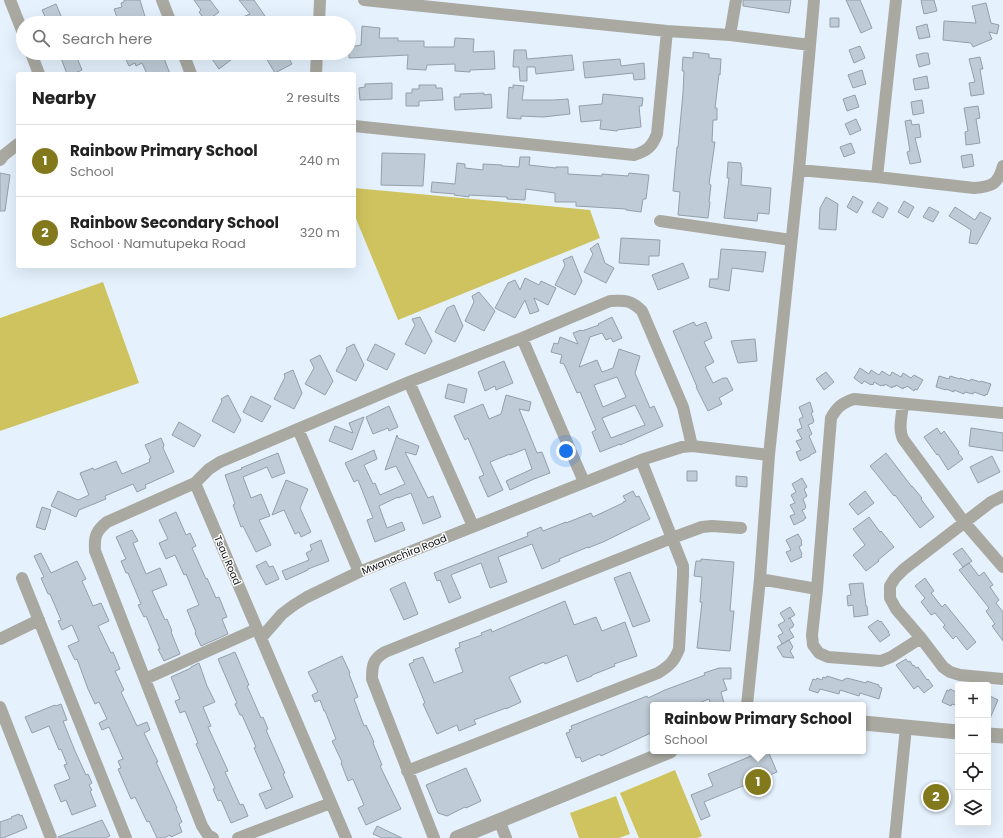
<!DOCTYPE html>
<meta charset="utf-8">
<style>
:root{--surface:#fff;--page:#f2f2f2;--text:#222;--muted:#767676;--line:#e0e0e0;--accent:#82781c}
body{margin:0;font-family:Poppins,sans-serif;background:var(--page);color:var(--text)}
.controls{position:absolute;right:12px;bottom:12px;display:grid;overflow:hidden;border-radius:4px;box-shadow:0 4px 16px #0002}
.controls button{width:36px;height:36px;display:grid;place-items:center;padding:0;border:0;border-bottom:1px solid var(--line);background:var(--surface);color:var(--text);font:20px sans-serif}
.you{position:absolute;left:566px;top:451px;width:14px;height:14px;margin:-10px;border:3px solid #fff;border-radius:50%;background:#1a73e8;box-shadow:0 0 0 6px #1a73e833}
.badge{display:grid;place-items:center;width:26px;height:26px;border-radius:50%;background:var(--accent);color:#fff;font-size:13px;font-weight:700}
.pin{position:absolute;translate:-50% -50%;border:2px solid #fff;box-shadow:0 1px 4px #0006}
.popup{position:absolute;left:650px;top:702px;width:216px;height:52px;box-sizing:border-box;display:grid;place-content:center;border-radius:4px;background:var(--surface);filter:drop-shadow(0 1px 3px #0005);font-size:13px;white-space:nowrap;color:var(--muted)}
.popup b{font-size:15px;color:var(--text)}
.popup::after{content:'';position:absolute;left:50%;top:100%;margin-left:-8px;border:8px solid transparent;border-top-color:var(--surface)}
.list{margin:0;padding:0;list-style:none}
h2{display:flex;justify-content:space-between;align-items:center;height:52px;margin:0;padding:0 16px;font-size:17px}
h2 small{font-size:13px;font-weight:400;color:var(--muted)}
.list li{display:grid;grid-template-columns:26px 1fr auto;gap:12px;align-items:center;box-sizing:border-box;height:72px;padding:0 16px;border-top:1px solid var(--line)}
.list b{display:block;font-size:15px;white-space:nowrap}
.list p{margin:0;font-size:13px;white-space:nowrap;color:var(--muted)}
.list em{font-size:13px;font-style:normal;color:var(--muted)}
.icon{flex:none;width:22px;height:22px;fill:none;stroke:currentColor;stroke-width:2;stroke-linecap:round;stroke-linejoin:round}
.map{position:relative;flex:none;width:1003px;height:838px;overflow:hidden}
.search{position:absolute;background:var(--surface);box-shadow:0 4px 16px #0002;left:16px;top:16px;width:340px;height:44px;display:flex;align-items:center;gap:10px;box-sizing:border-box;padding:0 14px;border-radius:22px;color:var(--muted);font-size:15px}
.panel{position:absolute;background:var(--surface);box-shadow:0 4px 16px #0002;left:16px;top:72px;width:340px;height:196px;border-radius:4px}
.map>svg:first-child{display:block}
.green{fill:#cec35e}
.building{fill:#bfccd7;stroke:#949faa;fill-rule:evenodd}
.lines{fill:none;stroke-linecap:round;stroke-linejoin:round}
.minor{stroke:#a9a9a2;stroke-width:12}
.tertiary{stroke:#a9a9a2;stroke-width:15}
.labels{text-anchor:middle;stroke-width:3;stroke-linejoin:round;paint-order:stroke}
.street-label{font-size:10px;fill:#0b0f13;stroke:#fdfdfd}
</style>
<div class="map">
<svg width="1003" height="838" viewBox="0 0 1003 838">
<rect width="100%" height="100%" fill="#e5f2fd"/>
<path class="green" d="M 354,188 L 590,210 L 600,238 L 398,320 L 354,214 Z
M 103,282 L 139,383 L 0,431 L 0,318 Z
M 675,770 L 702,836 L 697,838 L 639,838 L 620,793 Z
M 616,796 L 630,834 L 619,838 L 579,838 L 570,813 Z"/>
<path class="building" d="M 124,0 L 140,0 L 147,23 L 119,23 L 114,9 L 122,7 L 121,3 L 124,2 Z
M 194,0 L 210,0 L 219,12 L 206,22 L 199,12 L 201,10 Z
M 239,0 L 254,0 L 267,19 L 262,23 L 228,23 L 250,14 Z
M 743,0 L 791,0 L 789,13 L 743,6 Z
M 846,0 L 860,0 L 872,28 L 861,33 Z
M 921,0 L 934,0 L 937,11 L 924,14 Z
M 986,3 L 991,23 L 999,25 L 997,34 L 989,32 L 992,39 L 973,47 L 971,43 L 943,40 L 944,21 L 976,23 L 972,6 Z
M 56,4 L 64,23 L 48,23 L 42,10 Z
M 830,18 L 839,18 L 839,27 L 830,27 Z
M 927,24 L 930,37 L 919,39 L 916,27 Z
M 362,26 L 380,28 L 379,38 L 398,38 L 398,41 L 424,41 L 424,47 L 454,47 L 455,38 L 474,39 L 473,52 L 494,51 L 495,69 L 470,70 L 470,72 L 455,71 L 455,64 L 427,65 L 426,70 L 407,69 L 408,55 L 349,58 L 349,47 L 361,45 Z
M 860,46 L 865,58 L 854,63 L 849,50 Z
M 514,50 L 526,50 L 527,59 L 572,55 L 574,70 L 536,74 L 535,67 L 527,67 L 527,81 L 520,81 L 519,67 L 513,67 Z
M 693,52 L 709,54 L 709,58 L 721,59 L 720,75 L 719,74 L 715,108 L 717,108 L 717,120 L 713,120 L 712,142 L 715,142 L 709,184 L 711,185 L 709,202 L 710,202 L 708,218 L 678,215 L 680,192 L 673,191 L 677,147 L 678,147 L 683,93 L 684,71 L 682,71 L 683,57 L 693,58 Z
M 59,53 L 75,53 L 82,70 L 73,74 L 67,74 Z
M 123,53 L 162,53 L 170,74 L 147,74 L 142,63 L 136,66 L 135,63 L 129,66 Z
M 221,53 L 226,53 L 231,60 L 219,69 L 212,59 Z
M 263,53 L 286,53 L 292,64 L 275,73 Z
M 924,53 L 928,53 L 930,64 L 919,67 L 916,55 Z
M 980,57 L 983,69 L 980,69 L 984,94 L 971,96 L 969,83 L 975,82 L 969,59 Z
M 620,59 L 621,66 L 644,63 L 645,79 L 634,80 L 633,73 L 585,78 L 583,62 Z
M 862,70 L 866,84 L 853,88 L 848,75 Z
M 927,76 L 929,88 L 915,90 L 913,79 Z
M 392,83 L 392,99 L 360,100 L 359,88 L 365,87 L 365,84 Z
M 419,85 L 436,85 L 436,88 L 442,88 L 443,100 L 419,101 L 419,106 L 406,106 L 406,93 L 412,93 L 412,89 L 419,89 Z
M 513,85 L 524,86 L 522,100 L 554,100 L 568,99 L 570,114 L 543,117 L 521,116 L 521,119 L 507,118 L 509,87 L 513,88 Z
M 484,93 L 484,95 L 491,94 L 492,108 L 455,110 L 454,97 L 460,97 L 460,94 Z
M 603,94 L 643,98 L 642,106 L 639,106 L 641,127 L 617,130 L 617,131 L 600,129 L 601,120 L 581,122 L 579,106 L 602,104 Z
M 855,95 L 859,107 L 847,111 L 843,99 Z
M 922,100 L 924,113 L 913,115 L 911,102 Z
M 978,106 L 980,118 L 976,119 L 980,143 L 966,145 L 965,132 L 968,131 L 964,108 Z
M 856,119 L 861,130 L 850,135 L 845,124 Z
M 911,120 L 912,125 L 919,124 L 921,137 L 915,138 L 921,162 L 910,164 L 907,152 L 910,151 L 905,121 Z
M 851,143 L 855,153 L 844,157 L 840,147 Z
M 382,153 L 425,154 L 423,186 L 381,185 Z
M 972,154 L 974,166 L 963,168 L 961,156 Z
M 520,157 L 530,157 L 529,165 L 556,168 L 556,167 L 568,167 L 568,174 L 602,176 L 602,174 L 628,176 L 629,173 L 649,175 L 646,199 L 643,199 L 641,212 L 626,210 L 626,209 L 576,206 L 576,202 L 555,202 L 555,193 L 526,189 L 525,200 L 507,199 L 507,197 L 469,195 L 469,197 L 454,195 L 455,194 L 431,192 L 432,182 L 455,184 L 457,163 L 465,164 L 465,168 L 483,170 L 483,164 L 502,165 L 502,166 L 519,167 Z
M 728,162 L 741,163 L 741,167 L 742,167 L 741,185 L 771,188 L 769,214 L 758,213 L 757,221 L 724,218 L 729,178 L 727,178 Z
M 0,173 L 10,175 L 5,211 L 0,211 Z
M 853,196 L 863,202 L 857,213 L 847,207 Z
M 826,197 L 838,204 L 836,230 L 819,229 L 820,208 Z
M 904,201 L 914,207 L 908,218 L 898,212 Z
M 878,202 L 888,208 L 883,218 L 872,212 Z
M 929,207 L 939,212 L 933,222 L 923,217 Z
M 955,207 L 975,220 L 980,212 L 991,218 L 977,244 L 969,243 L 971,230 L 949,216 Z
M 621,238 L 660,240 L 659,256 L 649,256 L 649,265 L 619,263 Z
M 598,243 L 605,263 L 614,268 L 606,283 L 584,272 L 593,254 L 590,249 Z
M 721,249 L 766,252 L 763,272 L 732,268 L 729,291 L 709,287 L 710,279 L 718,279 Z
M 572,256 L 582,281 L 575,295 L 555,285 L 565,265 L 563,260 Z
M 683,263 L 689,278 L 658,290 L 652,275 Z
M 525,278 L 539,285 L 541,281 L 556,288 L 548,305 L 534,298 L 539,311 L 530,314 L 525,300 L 515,318 L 495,308 L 508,283 L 515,280 L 520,290 Z
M 479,292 L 495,311 L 484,331 L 465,321 L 474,302 L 472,296 Z
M 454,305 L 463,326 L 455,342 L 435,332 L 447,308 Z
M 420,317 L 432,341 L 425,354 L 405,344 L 415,325 L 412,319 Z
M 612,317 L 622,338 L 613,342 L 611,338 L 606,340 L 602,333 L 590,337 L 579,367 L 597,360 L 602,372 L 613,368 L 619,349 L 640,356 L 635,373 L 650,408 L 654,406 L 663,426 L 634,439 L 620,445 L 620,444 L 600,452 L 592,432 L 596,430 L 580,392 L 577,393 L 564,364 L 560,363 L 562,355 L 551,352 L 554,343 L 558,344 L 560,337 L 578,344 L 573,333 L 581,330 L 582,331 L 599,325 L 598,324 ZM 617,377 L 626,397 L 603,407 L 594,385 ZM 635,405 L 645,425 L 611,438 L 602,418 Z
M 694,322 L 696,326 L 706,322 L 712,338 L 704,342 L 714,362 L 705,367 L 713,383 L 723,378 L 727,378 L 733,390 L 719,398 L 722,404 L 708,411 L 696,387 L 697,387 L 673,331 Z
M 755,339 L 757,361 L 738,363 L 731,341 Z
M 354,344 L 364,365 L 356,381 L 336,371 L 347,350 L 346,348 Z
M 375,344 L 395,354 L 387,370 L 367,360 Z
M 320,355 L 333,381 L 325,395 L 305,384 L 314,368 L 310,360 Z
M 504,361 L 513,383 L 496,390 L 495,386 L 485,391 L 478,372 Z
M 860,368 L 869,374 L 871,370 L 879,375 L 882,371 L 890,376 L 892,372 L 901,377 L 903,373 L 911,378 L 914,375 L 923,380 L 917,390 L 915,389 L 914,391 L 907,386 L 905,388 L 904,387 L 903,389 L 896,385 L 895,387 L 893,386 L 892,388 L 885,384 L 884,386 L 882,385 L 881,386 L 874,382 L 873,385 L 872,384 L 871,385 L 864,381 L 862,384 L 854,378 Z
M 293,370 L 302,393 L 294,409 L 274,399 L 285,377 L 284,374 Z
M 826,372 L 834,382 L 824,390 L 816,379 Z
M 939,376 L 949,379 L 950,376 L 960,379 L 960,378 L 970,381 L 971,379 L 980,382 L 981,381 L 991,384 L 987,395 L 986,394 L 985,396 L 974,392 L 973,394 L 965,392 L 964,394 L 954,390 L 954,392 L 946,389 L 946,390 L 936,387 Z
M 448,384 L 467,389 L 464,403 L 445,398 Z
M 228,395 L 241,420 L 234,433 L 212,421 L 222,401 L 221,399 Z
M 506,395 L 531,402 L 529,411 L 519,409 L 537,453 L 542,452 L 550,473 L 534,479 L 510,490 L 506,481 L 532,469 L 525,449 L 510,455 L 510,454 L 490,462 L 503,490 L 488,497 L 479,477 L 484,475 L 468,438 L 465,440 L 454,416 L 483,404 L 489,419 L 501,414 Z
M 251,396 L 271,406 L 262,422 L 243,412 Z
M 810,402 L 813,412 L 811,413 L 814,421 L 813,422 L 813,423 L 808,425 L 812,434 L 809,436 L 816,452 L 810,455 L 810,456 L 800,461 L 796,452 L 801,450 L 796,441 L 802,439 L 797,430 L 802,428 L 799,419 L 803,417 L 799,407 Z
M 389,406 L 398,427 L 389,431 L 388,428 L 373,434 L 366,417 Z
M 364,417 L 352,450 L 329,441 L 335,426 L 353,433 L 349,423 Z
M 179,422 L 201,435 L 194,447 L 172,435 Z
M 937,428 L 941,434 L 944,431 L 959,452 L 958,453 L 963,459 L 948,470 L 938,454 L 937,455 L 924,437 Z
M 971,428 L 1003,433 L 1003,451 L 969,446 Z
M 397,435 L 398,438 L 419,446 L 416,455 L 405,452 L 428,498 L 433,496 L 441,517 L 423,524 L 411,493 L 398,498 L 398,497 L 379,506 L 387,528 L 402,522 L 405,530 L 375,542 L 367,520 L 373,518 L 358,480 L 354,482 L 345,463 L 374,450 L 377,459 L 364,465 L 373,484 L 375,483 L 380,495 L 405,484 L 396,466 L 385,470 Z
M 161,438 L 164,445 L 163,448 L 174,472 L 145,485 L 146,488 L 137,492 L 133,484 L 105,496 L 106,499 L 79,510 L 76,517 L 51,506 L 58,491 L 78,500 L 89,495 L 80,473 L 93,468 L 94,470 L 116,461 L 122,474 L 150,462 L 149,459 L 151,458 L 145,445 Z
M 278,453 L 285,473 L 272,478 L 267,467 L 243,477 L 251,498 L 261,494 L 270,516 L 259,520 L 271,545 L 256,552 L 243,526 L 241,527 L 233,505 L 235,504 L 225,475 L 242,469 L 241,468 Z
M 886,453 L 912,487 L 912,486 L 922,498 L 921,499 L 934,517 L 920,528 L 895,495 L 894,496 L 879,477 L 870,466 Z
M 992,456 L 1000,472 L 978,483 L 970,467 Z
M 687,471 L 697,471 L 697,481 L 687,481 Z
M 736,476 L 747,477 L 747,487 L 736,486 Z
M 802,478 L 807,487 L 804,489 L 807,496 L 803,499 L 806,507 L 805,508 L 805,509 L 802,510 L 806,518 L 804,519 L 804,520 L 794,525 L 790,516 L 795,514 L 790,505 L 795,503 L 791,495 L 796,492 L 792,484 Z
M 286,480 L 308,489 L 300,508 L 311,532 L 301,537 L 299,532 L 295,534 L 284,510 L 272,515 Z
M 633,491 L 636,497 L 639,496 L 650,519 L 603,542 L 588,548 L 588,547 L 559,559 L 560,561 L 542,569 L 532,544 L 498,557 L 507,582 L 490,588 L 481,563 L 453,574 L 451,575 L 461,598 L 449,603 L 440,580 L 437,581 L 434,573 L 528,536 L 527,533 L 541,527 L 543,531 L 566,522 L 566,523 L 591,513 L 593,517 L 623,503 L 623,502 L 626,501 L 623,496 Z
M 865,491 L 874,503 L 858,515 L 849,504 Z
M 42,507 L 51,510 L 45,530 L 36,527 Z
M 176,512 L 186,535 L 190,533 L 196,546 L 192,548 L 206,579 L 207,578 L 216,598 L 219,597 L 227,617 L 222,619 L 228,634 L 201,646 L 195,633 L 196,632 L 187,610 L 199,605 L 186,574 L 184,575 L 175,555 L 166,559 L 159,543 L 168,539 L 159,520 Z
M 869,517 L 880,532 L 881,531 L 894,547 L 878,560 L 879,561 L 866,571 L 853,555 L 865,545 L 853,529 Z
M 132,530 L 138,541 L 133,543 L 146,574 L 160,568 L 167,585 L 152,591 L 165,620 L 167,619 L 172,631 L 171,632 L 180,654 L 164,661 L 158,649 L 160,649 L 146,616 L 144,617 L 138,605 L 141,604 L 128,573 L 126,573 L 121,561 L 126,559 L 116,537 Z
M 798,534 L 802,541 L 801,542 L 802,545 L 799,547 L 802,554 L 801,555 L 802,557 L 791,562 L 786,552 L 791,550 L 786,540 Z
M 321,540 L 329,561 L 308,569 L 308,570 L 286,580 L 282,571 L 309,560 L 306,553 L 312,550 L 310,545 Z
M 962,548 L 972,561 L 963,567 L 953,554 Z
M 41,553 L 51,573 L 77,561 L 86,579 L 82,581 L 93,606 L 101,603 L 109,621 L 98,626 L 111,653 L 113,652 L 120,669 L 115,671 L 124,690 L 121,692 L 137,726 L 147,722 L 150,730 L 144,733 L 158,762 L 156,762 L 177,808 L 176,808 L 182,822 L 179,824 L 182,832 L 171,837 L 170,835 L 164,838 L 157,838 L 149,821 L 147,822 L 135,797 L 131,799 L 118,769 L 121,768 L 118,761 L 123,759 L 109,727 L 102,730 L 99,723 L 107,719 L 99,702 L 95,704 L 88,689 L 77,659 L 75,660 L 68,646 L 79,641 L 72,625 L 62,630 L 58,621 L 61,620 L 50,594 L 48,594 L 41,578 L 44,577 L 34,556 Z
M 701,559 L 734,562 L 730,611 L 734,611 L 730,651 L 697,648 L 702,602 L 700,602 L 702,577 L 694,576 L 696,561 L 701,561 Z
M 266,561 L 269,567 L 273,566 L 279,579 L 266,585 L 256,566 Z
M 969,563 L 979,576 L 984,572 L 993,585 L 990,587 L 999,600 L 996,603 L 1003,612 L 1003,641 L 992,626 L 995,624 L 986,611 L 989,608 L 959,570 Z
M 630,572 L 650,621 L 633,627 L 614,578 Z
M 925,578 L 934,591 L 931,593 L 942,607 L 945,604 L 976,642 L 967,650 L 956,636 L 953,639 L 943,627 L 945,625 L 935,613 L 931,615 L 921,602 L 925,598 L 915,586 Z
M 405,582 L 418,614 L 404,620 L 390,589 Z
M 863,583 L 866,606 L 867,606 L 868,615 L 854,617 L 853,605 L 848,606 L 847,596 L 851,595 L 849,584 Z
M 565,601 L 574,625 L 596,617 L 602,631 L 625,622 L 637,656 L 614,664 L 615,666 L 592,675 L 592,676 L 577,682 L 567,655 L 545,664 L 544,662 L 509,677 L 521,702 L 506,709 L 506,708 L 474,720 L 476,724 L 459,731 L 457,725 L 437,734 L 423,704 L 425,703 L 409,664 L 414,662 L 413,660 L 423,657 L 434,683 L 463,672 L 455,649 L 460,647 L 459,643 L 482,635 L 481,633 L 491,629 L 492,632 Z
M 790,607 L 795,615 L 788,619 L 790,618 L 794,625 L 793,626 L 793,627 L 789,629 L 794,637 L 782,644 L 778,636 L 783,633 L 778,625 L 785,621 L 780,613 Z
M 878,620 L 880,622 L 881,621 L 889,632 L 888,632 L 890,635 L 880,642 L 868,627 Z
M 789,640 L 793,647 L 792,648 L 792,649 L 790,651 L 794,658 L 783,657 L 777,647 Z
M 235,652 L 249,685 L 247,686 L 261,718 L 263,717 L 268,729 L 266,730 L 285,773 L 283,774 L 293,797 L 266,809 L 259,794 L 272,789 L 254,748 L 256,747 L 242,715 L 240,715 L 235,704 L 237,703 L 218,659 Z
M 342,656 L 350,673 L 349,674 L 358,697 L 354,699 L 364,726 L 366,725 L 374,742 L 373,743 L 382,765 L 380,766 L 401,809 L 366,825 L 358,808 L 364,805 L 353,779 L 348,781 L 341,763 L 342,762 L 332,741 L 336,739 L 325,711 L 324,711 L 320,700 L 315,702 L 312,695 L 318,692 L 308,672 Z
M 906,659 L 908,662 L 910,661 L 913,666 L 914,665 L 916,668 L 918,667 L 927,680 L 928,679 L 933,686 L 924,693 L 918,686 L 914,689 L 896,665 Z
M 199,663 L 207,686 L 215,702 L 203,707 L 211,726 L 208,727 L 228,771 L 225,772 L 240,805 L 243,804 L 248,816 L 231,823 L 221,800 L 218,801 L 213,789 L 215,788 L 196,744 L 198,743 L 185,711 L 180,713 L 175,701 L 180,699 L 171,677 L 191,668 L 191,667 Z
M 719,668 L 731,668 L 731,679 L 723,679 L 727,690 L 721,692 L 724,703 L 718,705 L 711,705 L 709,699 L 694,705 L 653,705 L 653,732 L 601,756 L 600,754 L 582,762 L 580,757 L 576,758 L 566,733 L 570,732 L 569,730 L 572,729 L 571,726 L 647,696 L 648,698 L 665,690 L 705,675 L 704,673 Z
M 827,676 L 843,681 L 844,679 L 846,679 L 847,678 L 866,683 L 867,681 L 879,685 L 879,687 L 882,688 L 879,699 L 860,693 L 859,696 L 840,690 L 839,694 L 820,689 L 818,693 L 809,690 L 813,679 L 816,680 L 817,678 L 822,680 L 823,677 L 826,678 Z
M 950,689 L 958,693 L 958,706 L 952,704 L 951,706 L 942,702 L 947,690 L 949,691 Z
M 988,695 L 998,700 L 988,723 Z
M 61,704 L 67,720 L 63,721 L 75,751 L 86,775 L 88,774 L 92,783 L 89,785 L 92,790 L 90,791 L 96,806 L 72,815 L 66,800 L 61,802 L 54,785 L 70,779 L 64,765 L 67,764 L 61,749 L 59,750 L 49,726 L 32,733 L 25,717 L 55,705 L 56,706 Z
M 763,751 L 768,751 L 777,772 L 704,802 L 710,816 L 701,820 L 691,795 L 713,786 L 708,774 Z
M 466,768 L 481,801 L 466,808 L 465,807 L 447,816 L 438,813 L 426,785 Z
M 19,814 L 20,816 L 22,815 L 27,828 L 3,838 L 0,838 L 0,822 L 12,818 L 11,817 Z
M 102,820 L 110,836 L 105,838 L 59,838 L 58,837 Z
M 377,826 L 402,838 L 382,838 L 373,834 Z"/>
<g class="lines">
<path class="minor" d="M 10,0 L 23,33
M 162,0 L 171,23
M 364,0 L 667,31 L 730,35 L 810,45
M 319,23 L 320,0
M 730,35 L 736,0
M 31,53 L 39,74
M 183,53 L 191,74
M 316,74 L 317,53
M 354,126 L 634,155 C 647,151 652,147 657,134 L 667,31
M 0,160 L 4,155 L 18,144
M 799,170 L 877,177 L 974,188 C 992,187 998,184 1003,166
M 877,177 L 896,0
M 660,221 L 791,240
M 522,338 L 584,482
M 409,382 L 473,526
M 903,404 C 902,416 898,428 903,439 L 964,522 L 1003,567
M 298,429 L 359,572
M 195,483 L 261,638
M 1003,496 L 991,502 L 904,569 L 895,578 L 890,586 L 890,598 L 896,609 L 921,638 L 943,667 L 950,672 L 960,675 L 1003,679
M 22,578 L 126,838
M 760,579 L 817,589
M 921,638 L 891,657 L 881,661 L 828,657 L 819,653 L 813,645 L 812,635 L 817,589 L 831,418 C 837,407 842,403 854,399 L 1003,413
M 0,639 L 39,620
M 145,679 L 257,629
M 747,705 L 760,579 L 769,455 L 799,170 L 814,0
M 0,707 L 51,838
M 407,771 L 658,673 C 669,666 674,662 679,649 L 683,576 L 683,566 L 641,460
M 499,820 L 506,838
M 213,838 L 208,835 L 202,826 L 95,551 C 94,536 96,531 107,522 L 195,483 L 209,469 L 220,462 L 409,382 L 522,338 L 610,301 C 625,300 631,300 642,311 L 683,407 L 692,446
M 238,838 L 331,803
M 346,838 L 261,638 L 282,614 L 294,605 L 307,597 L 359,572 L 641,460 L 682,447 L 692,446 L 769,455
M 434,838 L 372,679 C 372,665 373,659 385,652 L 672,538 L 702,527 L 712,526 L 741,528
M 895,838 L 906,727"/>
<path class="tertiary" d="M 863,723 L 958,732
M 988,735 L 1003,736
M 457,838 L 670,751"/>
</g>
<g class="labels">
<g class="street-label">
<text transform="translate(404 554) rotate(-22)" y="4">Mwanachira Road</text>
<text transform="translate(228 560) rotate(67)" y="4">Tsau Road</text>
</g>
</g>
</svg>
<div class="controls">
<button>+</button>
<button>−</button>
<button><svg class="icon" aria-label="locate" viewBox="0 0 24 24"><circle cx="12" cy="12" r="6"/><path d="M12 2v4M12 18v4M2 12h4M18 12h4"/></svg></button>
<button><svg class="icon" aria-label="layers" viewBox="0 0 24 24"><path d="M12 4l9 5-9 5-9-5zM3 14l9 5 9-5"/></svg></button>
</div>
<div class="you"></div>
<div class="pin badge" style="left:758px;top:782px">1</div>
<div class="popup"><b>Rainbow Primary School</b>School</div>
<div class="pin badge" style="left:936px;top:797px">2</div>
<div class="search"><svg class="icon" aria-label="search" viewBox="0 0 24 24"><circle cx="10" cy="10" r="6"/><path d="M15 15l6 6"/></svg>Search here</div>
<section class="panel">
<h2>Nearby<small>2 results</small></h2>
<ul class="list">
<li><span class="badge">1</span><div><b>Rainbow Primary School</b><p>School</p></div><em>240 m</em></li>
<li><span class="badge">2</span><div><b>Rainbow Secondary School</b><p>School · Namutupeka Road</p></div><em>320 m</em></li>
</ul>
</section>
</div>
